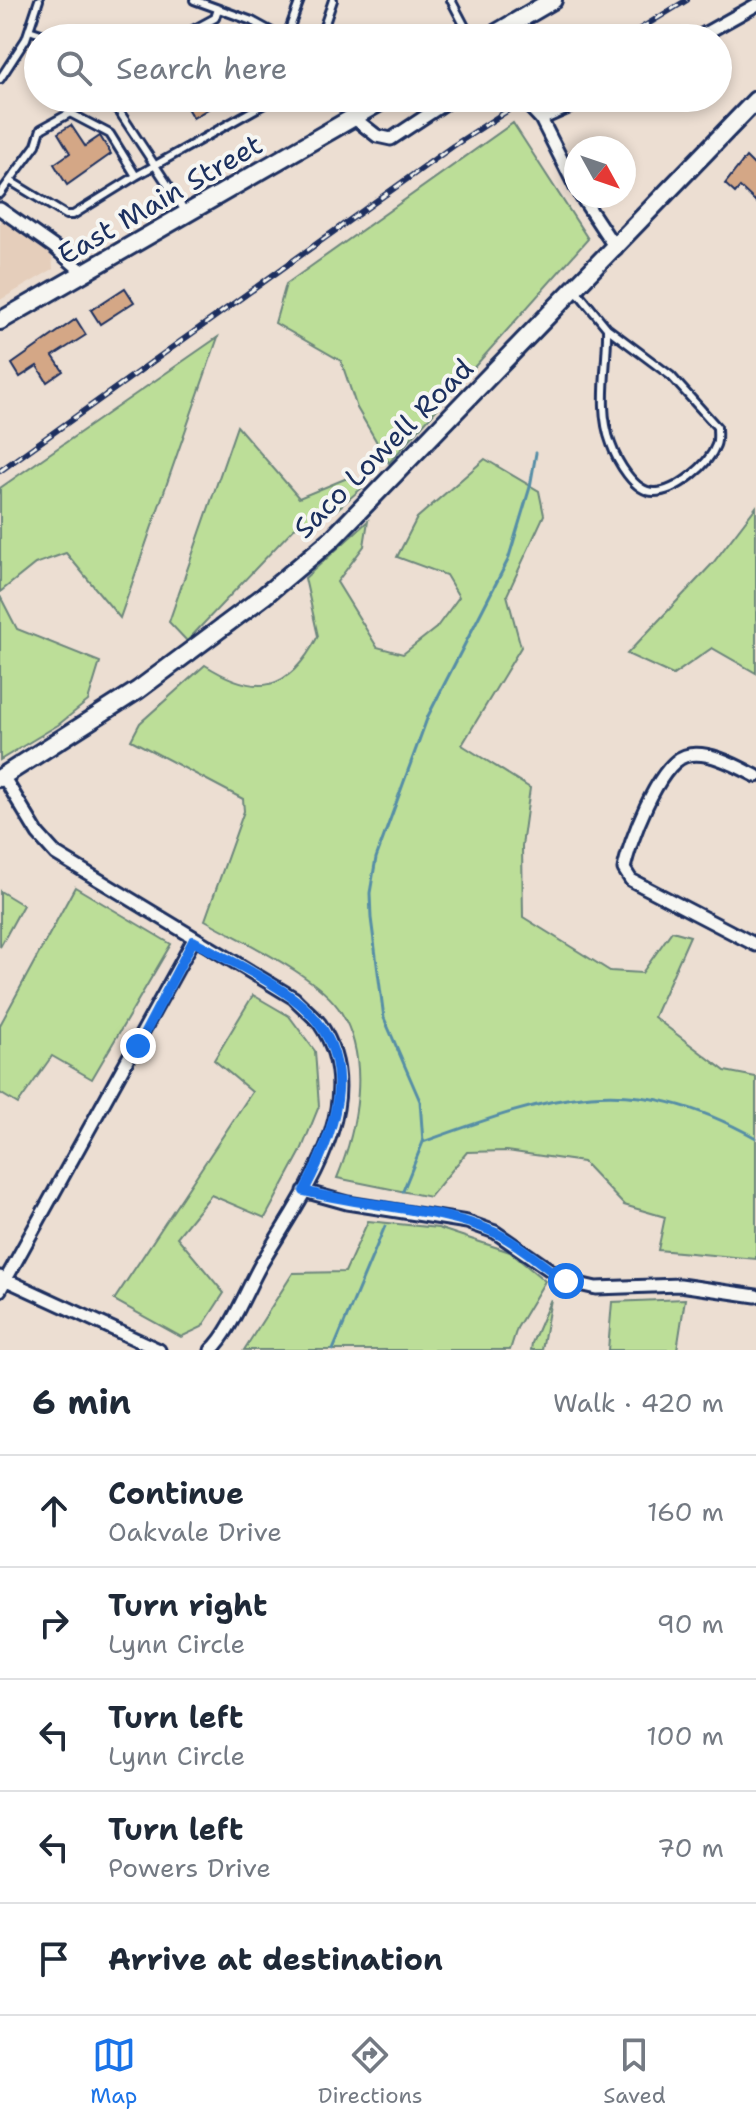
<!DOCTYPE html>
<meta charset="utf-8">
<style>
:root{--surface:#fff;--page:#f6f6f7;--text:#1f2937;--muted:#747a83;--line:#e0e1e3;--accent:#1a73e8}
body{margin:0;font-family:"Shantell Sans",sans-serif;background:var(--page);color:var(--text)}
.compass{position:absolute;left:564px;top:136px;width:72px;height:72px;border-radius:50%;background:var(--surface);box-shadow:0 4px 12px #0003;rotate:130deg}
.stop{position:absolute;width:24px;height:24px;margin:-18px;border:6px solid #1a73e8;border-radius:50%;background:#fff}
.stop.end{background:#1a73e8;border-color:#fff;box-shadow:0 2px 8px #0008}
.list{margin:0;padding:0;list-style:none}
h2{display:flex;justify-content:space-between;align-items:center;height:104px;margin:0;padding:0 32px;font-size:34px}
h2 small{font-size:26px;font-weight:400;color:var(--muted)}
.list li{display:grid;grid-template-columns:52px 1fr auto;gap:24px;align-items:center;box-sizing:border-box;height:112px;padding:0 32px;border-top:2px solid var(--line)}
.list b{display:block;font-size:30px;white-space:nowrap}
.list p{margin:0;font-size:26px;white-space:nowrap;color:var(--muted)}
.list em{font-size:26px;font-style:normal;color:var(--muted)}
.icon{flex:none;width:44px;height:44px;fill:none;stroke:currentColor;stroke-width:2;stroke-linecap:round;stroke-linejoin:round}
.map{position:relative;flex:none;width:756px;height:1350px;overflow:hidden}
.search{position:absolute;background:var(--surface);box-shadow:0 4px 12px #0003;left:24px;right:24px;top:24px;height:88px;display:flex;align-items:center;gap:20px;box-sizing:border-box;padding:0 28px;border-radius:44px;color:var(--muted);font-size:30px}
.sheet{height:664px;background:var(--surface)}
nav{display:flex;justify-content:space-around;align-items:center;box-sizing:border-box;height:112px;border-top:2px solid var(--line);background:var(--surface);font-size:22px;color:var(--muted)}
nav a{display:grid;justify-items:center;gap:4px}
nav .on{color:var(--accent)}
.map>svg:first-child{display:block}
.built{fill:#e5cebb}
.green{fill:#bcde98;stroke:#6c867b;stroke-width:2}
.lines{fill:none;stroke-linecap:round;stroke-linejoin:round}
.stream{stroke:#568ea6;stroke-width:3}
.building{fill:#d4a786;stroke:#1b2f5e;stroke-width:2}
.lane-casing{stroke:#1b2f5e;stroke-width:12}
.street-casing{stroke:#1b2f5e;stroke-width:17}
.secondary-casing{stroke:#1b2f5e;stroke-width:22}
.lane{stroke:#f6f6f2;stroke-width:6}
.street{stroke:#f6f6f2;stroke-width:11}
.secondary{stroke:#f6f6f2;stroke-width:16}
.rail-casing{stroke:#1b2f5e;stroke-width:6}
.rail{stroke:#f6f6f2;stroke-width:3;stroke-dasharray:9;stroke-linecap:butt}
.route{stroke:#1a73e8;stroke-width:10}
.labels{text-anchor:middle;stroke-width:8;stroke-linejoin:round;paint-order:stroke}
.street-label{font-size:28px;fill:#1b2f5e;stroke:#f6f6f2}
</style>
<div class="map">
<svg width="756" height="1350" viewBox="0 0 756 1350">
<rect width="100%" height="100%" fill="#ecded2"/>
<filter id="ink" filterUnits="userSpaceOnUse"><feTurbulence type="fractalNoise" baseFrequency=".0125" numOctaves="2"/><feDisplacementMap in="SourceGraphic" scale="16" xChannelSelector="R" yChannelSelector="G"/><feConvolveMatrix kernelMatrix="1 2 1 2 8 2 1 2 1" color-interpolation-filters="sRGB"/></filter>
<g filter="url(#ink)">
<path class="built" d="M 0,218 L 52,253 L 53,269 L 0,300 Z"/>
<path class="green" d="M 513,123 L 588,239 L 389,463 L 357,408 L 341,361 L 275,323 L 286,284 Z
M 218,337 L 120,618 L 66,553 L 35,564 L 0,592 L 0,488 Z
M 237,426 L 299,498 L 352,476 L 362,488 L 335,511 L 294,528 L 187,641 L 169,622 Z
M 485,459 L 539,491 L 544,515 L 507,595 L 521,647 L 462,745 L 530,788 L 522,846 L 523,917 L 610,971 L 642,973 L 672,931 L 690,936 L 654,1017 L 725,1071 L 756,1077 L 756,1259 L 658,1250 L 665,1217 L 624,1205 L 583,1162 L 507,1151 L 467,1152 L 430,1197 L 337,1178 C 357,1129 371,1061 341,1012 C 319,976 242,941 205,920 L 244,811 L 243,799 L 131,740 L 140,723 L 205,665 C 257,698 289,692 318,636 L 305,578 L 368,521 L 364,546 L 337,582 L 377,647 L 403,654 L 436,628 L 459,597 L 446,575 L 397,557 L 417,518 Z
M 756,507 L 756,673 L 712,648 L 673,675 L 627,654 L 713,563 Z
M 0,596 L 17,629 L 100,662 L 88,701 L 58,725 L 0,760 Z
M 75,887 L 171,944 L 92,1079 L 52,1056 L 18,1104 L 0,1093 L 0,1025 Z
M 0,891 L 23,905 L 0,947 Z
M 253,995 L 289,1016 L 315,1051 L 319,1106 L 300,1153 L 265,1218 L 211,1195 L 177,1237 L 224,1293 L 202,1327 L 181,1337 L 114,1300 L 252,1092 L 214,1060 Z
M 368,1221 L 438,1228 L 510,1252 L 545,1281 L 517,1328 L 510,1350 L 244,1350 L 293,1273 L 345,1272 Z
M 551,1299 L 542,1350 L 531,1350 L 532,1343 Z
M 685,1299 L 677,1350 L 608,1350 L 612,1302 Z"/>
<g class="lines">
<path class="stream" d="M 423,1142 C 551,1096 629,1067 756,1138
M 403,1191 L 423,1142 L 420,1101 L 384,1018 L 371,918 L 370,893 L 376,858 L 428,716 L 508,560 L 530,487 L 536,453
M 333,1350 L 385,1226"/>
</g>
<path class="building" d="M 181,98 L 226,98 L 193,118 Z
M 71,125 L 85,146 L 100,136 L 111,154 L 67,185 L 54,164 L 70,153 L 58,133 Z
M 746,157 L 756,167 L 756,202 L 740,187 L 735,193 L 725,184 Z
M 125,288 L 134,302 L 100,324 L 91,310 Z
M 76,319 L 86,335 L 53,356 L 63,371 L 47,382 L 37,366 L 20,377 L 12,364 Z"/>
<g class="lines">
<defs>
<path id="lane" d="M 194,0 L 252,21 L 283,38
M 451,0 L 471,38
M 29,30 L 53,38
M 178,38 L 215,18 L 218,9
M 286,38 L 300,0
M 320,38 L 333,0
M 0,79 L 26,39 L 39,0
M 102,98 L 119,111 L 185,211
M 136,176 L 275,98
M 0,194 L 36,145 L 41,129 L 70,113 L 110,134 L 136,176 L 73,215 L 66,215 L 12,182
M 576,290 L 607,328 L 671,376 L 717,427 C 717,432 718,440 716,445 C 709,465 676,492 654,492 C 634,492 617,461 611,444 C 597,407 608,366 607,328"/>
<path id="street" d="M 697,38 L 756,5
M 526,103 L 541,119 L 589,98
M 354,118 L 377,136 L 391,139 L 453,98
M 541,119 L 576,188
M 581,196 L 616,249
M 0,209 L 54,247 L 84,273
M 3,776 L 38,834 L 56,854 L 294,998 C 302,1007 313,1015 320,1024 C 374,1104 300,1197 260,1266 C 247,1289 230,1333 211,1350
M 756,776 C 737,766 707,749 685,756 C 658,765 629,843 624,869 L 631,880 L 756,945
M 304,1191 L 347,1203 L 467,1222 L 495,1232 L 566,1281 L 596,1288 L 680,1285 L 756,1296
M 0,1277 L 159,1350
M 0,1290 L 193,941"/>
<path id="secondary" d="M 488,38 L 553,0
M 0,321 L 387,98
M 0,778 L 138,690 L 264,596 L 332,539 L 756,100"/>
</defs>
<use href="#lane" class="lane-casing"/>
<use href="#street" class="street-casing"/>
<use href="#secondary" class="secondary-casing"/>
<use href="#lane" class="lane"/>
<use href="#street" class="street"/>
<use href="#secondary" class="secondary"/>
<defs>
<path id="rail" d="M 625,38 L 687,0
M 0,471 L 453,146 L 527,98"/>
</defs>
<use href="#rail" class="rail-casing"/>
<use href="#rail" class="rail"/>
</g>
</g>
<g class="lines" filter="url(#ink)">
<path class="route" d="M 138,1046 L 193,941 C 226,959 264,976 294,999 C 364,1052 338,1126 304,1191 C 365,1207 440,1207 496,1233 C 522,1245 542,1266 566,1281"/>
</g>
<g class="labels">
<g class="street-label">
<text transform="translate(160 199) rotate(-30)" y="10">East Main Street</text>
<text transform="translate(383 448) rotate(-45)" y="10">Saco Lowell Road</text>
</g>
</g>
</svg>
<svg class="compass" viewBox="-18 -18 36 36"><path d="M0-13l5 13h-10z" fill="#e53935"/><path d="M0 13l5-13h-10z" fill="#747a83"/></svg>
<div class="stop" style="left:566px;top:1281px"></div>
<div class="stop end" style="left:138px;top:1046px"></div>
<div class="search"><svg class="icon" aria-label="search" viewBox="0 0 24 24"><circle cx="10" cy="10" r="6"/><path d="M15 15l6 6"/></svg>Search here</div>
</div>
<section class="sheet">
<h2>6 min<small>Walk · 420 m</small></h2>
<ul class="list">
<li><svg class="icon" aria-label="ahead" viewBox="0 0 24 24"><path d="M12 20V5M6 11l6-6 6 6"/></svg><div><b>Continue</b><p>Oakvale Drive</p></div><em>160 m</em></li>
<li><svg class="icon" aria-label="right" viewBox="0 0 24 24"><path d="M7 20v-9h11M14 6l5 5-5 5"/></svg><div><b>Turn right</b><p>Lynn Circle</p></div><em>90 m</em></li>
<li><svg class="icon" aria-label="left" viewBox="0 0 24 24"><path d="M17 20v-9H6M10 6l-5 5 5 5"/></svg><div><b>Turn left</b><p>Lynn Circle</p></div><em>100 m</em></li>
<li><svg class="icon" aria-label="left" viewBox="0 0 24 24"><path d="M17 20v-9H6M10 6l-5 5 5 5"/></svg><div><b>Turn left</b><p>Powers Drive</p></div><em>70 m</em></li>
<li><svg class="icon" aria-label="arrive" viewBox="0 0 24 24"><path d="M6 21V4h12l-3 4 3 4H6"/></svg><div><b>Arrive at destination</b></div></li>
</ul>
</section>
<nav>
<a class="on"><svg class="icon" aria-label="map" viewBox="0 0 24 24"><path d="M3 6l6-2 6 2 6-2v14l-6 2-6-2-6 2zM9 4v14M15 6v14"/></svg>Map</a>
<a><svg class="icon" aria-label="directions" viewBox="0 0 24 24"><path d="M12 3l9 9-9 9-9-9zM9 14v-3h6M13 9l2 2-2 2"/></svg>Directions</a>
<a><svg class="icon" aria-label="saved" viewBox="0 0 24 24"><path d="M7 4h10v16l-5-4-5 4z"/></svg>Saved</a>
</nav>
